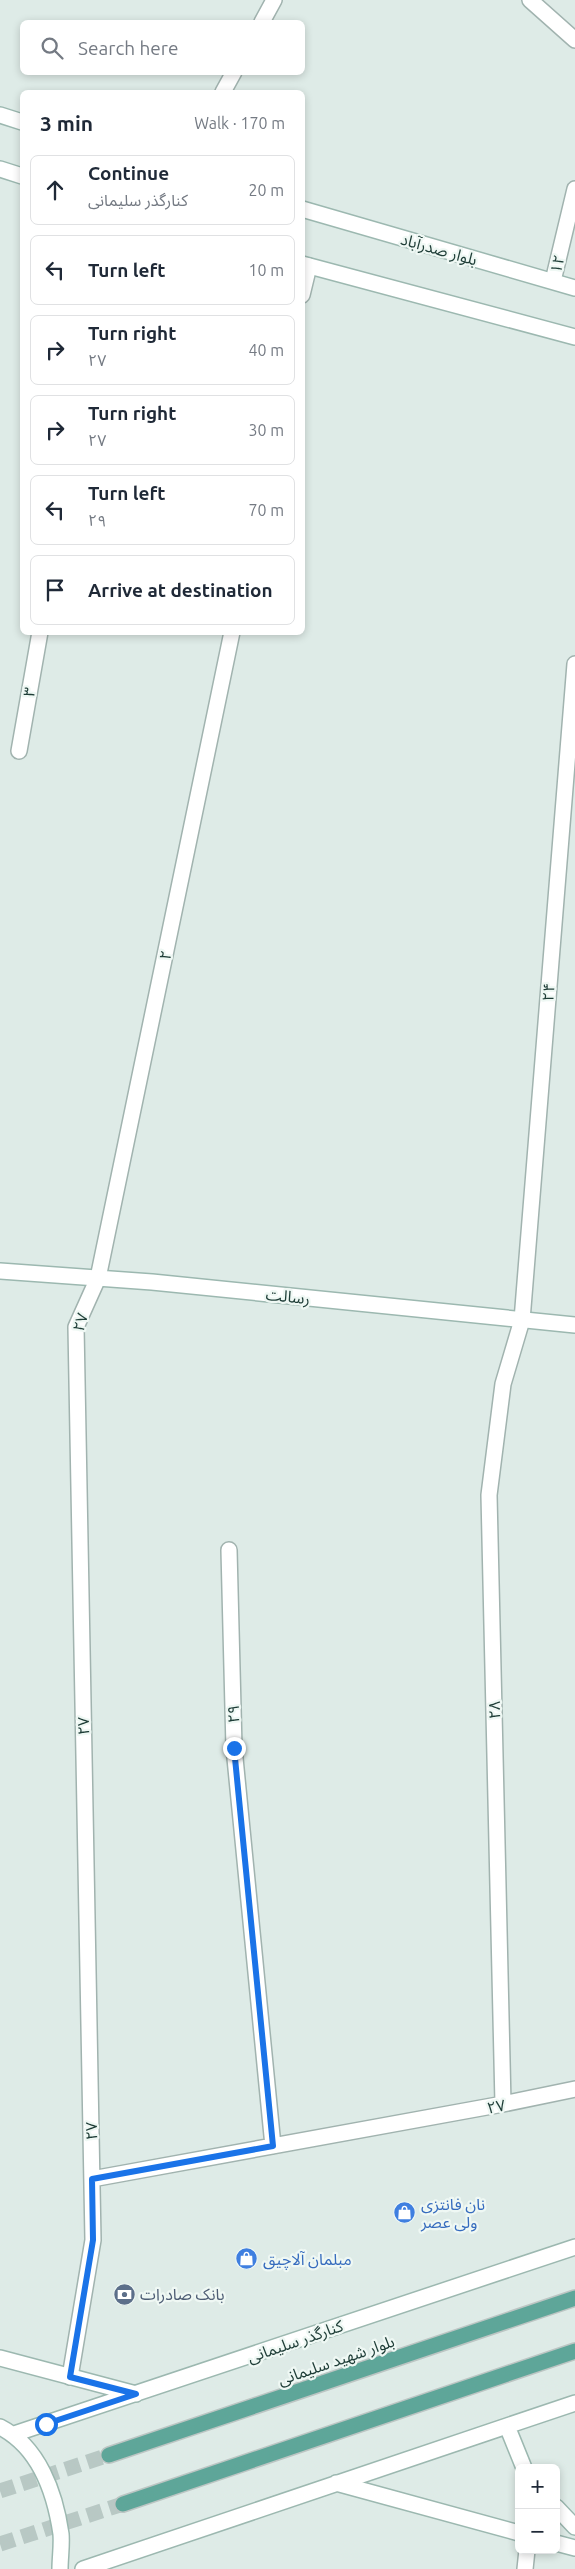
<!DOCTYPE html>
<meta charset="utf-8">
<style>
:root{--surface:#fff;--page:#f6f6f7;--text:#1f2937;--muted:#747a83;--line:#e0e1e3}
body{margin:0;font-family:Ubuntu,"Noto Sans Arabic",sans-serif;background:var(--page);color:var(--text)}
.controls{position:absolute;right:15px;bottom:15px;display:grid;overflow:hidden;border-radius:8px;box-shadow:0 2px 8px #0003}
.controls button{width:45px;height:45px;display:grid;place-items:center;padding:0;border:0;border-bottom:1px solid var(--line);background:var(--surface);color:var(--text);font:25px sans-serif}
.stop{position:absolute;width:15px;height:15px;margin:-11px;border:4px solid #1a73e8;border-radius:50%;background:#fff}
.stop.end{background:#1a73e8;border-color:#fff;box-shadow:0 1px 5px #0008}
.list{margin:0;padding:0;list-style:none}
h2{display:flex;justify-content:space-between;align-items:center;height:65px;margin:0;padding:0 20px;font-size:21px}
h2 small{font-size:16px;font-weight:400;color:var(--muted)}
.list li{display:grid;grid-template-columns:32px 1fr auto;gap:15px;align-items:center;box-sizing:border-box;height:70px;margin:0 10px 10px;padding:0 10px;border:1px solid var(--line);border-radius:8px}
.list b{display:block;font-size:19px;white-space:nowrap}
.list p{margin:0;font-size:16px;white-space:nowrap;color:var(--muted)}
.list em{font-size:16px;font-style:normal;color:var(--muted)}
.icon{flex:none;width:28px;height:28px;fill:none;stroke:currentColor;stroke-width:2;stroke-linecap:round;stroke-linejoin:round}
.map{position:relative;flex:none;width:575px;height:2569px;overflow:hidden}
.search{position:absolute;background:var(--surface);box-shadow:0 2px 8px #0003;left:20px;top:20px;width:285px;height:55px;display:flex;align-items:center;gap:12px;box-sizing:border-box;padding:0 18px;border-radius:8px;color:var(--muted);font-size:19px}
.panel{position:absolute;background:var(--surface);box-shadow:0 2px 8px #0003;left:20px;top:90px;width:285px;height:545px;border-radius:8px}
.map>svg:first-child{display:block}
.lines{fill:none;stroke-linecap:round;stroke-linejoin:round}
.primary-tunnel{stroke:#b8c8c4;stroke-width:15;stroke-dasharray:15 8;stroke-linecap:butt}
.street-casing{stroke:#a1b3af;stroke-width:18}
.secondary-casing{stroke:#9cb8b0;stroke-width:18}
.primary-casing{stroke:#bcc5c3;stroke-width:18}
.street{stroke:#fff;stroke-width:15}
.secondary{stroke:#fff;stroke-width:15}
.primary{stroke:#5ea699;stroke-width:15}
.route{stroke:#1a73e8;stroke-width:6}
.labels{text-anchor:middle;stroke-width:4.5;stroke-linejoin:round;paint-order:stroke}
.street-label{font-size:16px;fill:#1e3d37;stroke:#eff8f4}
.shop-label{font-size:16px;fill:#366cbe;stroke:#eff8f4;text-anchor:start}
.service-label{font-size:16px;fill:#4e5e75;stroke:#eff8f4;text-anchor:start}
</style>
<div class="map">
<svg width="575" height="2569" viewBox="0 0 575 2569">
<rect width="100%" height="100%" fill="#deebe7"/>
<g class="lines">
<path class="primary-tunnel" d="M 0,2491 L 109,2455
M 0,2544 L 123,2504"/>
<defs>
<path id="street" d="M 530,0 L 575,40
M 262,22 L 274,0
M 223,92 L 234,72
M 553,281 L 575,189
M 302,295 L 309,266
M 19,751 L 40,632
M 229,1550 L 234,1748 L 273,2146
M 503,2104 L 489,1495 L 503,1384 L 522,1320 L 575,664
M 92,2179 L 503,2104 L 575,2089
M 70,2377 L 93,2240 L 76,1327 L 98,1278 L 232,632
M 525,2569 L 527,2550"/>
<path id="secondary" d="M 0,115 L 22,122
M 0,169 L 22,176
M 302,209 L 575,288
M 302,264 L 575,337
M 0,1271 L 152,1282 L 575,1325
M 0,2358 L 136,2394
M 507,2426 L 524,2468
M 0,2427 C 39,2447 55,2493 61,2534 C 62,2545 60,2558 60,2569
M 14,2434 L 575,2247
M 336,2483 L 519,2533
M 556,2507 L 575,2527
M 556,2543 L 575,2548
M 83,2569 L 575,2403"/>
<path id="primary" d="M 109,2455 L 575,2298
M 123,2504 L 575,2351"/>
</defs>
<use href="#street" class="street-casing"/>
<use href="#secondary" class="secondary-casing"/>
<use href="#primary" class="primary-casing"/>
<use href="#street" class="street"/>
<use href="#secondary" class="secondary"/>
<use href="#primary" class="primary"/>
</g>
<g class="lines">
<path class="route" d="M 46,2424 L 136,2394 L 70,2377 L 93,2240 L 92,2179 L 273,2146 L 234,1748"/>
</g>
<defs>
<symbol id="shop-disc" viewBox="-11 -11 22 22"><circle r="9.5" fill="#3f7fe0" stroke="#eff8f4"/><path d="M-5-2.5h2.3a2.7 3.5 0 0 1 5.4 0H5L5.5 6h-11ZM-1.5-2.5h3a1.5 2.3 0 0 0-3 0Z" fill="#fff"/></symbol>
<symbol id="bank-disc" viewBox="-11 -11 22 22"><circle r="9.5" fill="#5c6f8a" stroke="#eff8f4"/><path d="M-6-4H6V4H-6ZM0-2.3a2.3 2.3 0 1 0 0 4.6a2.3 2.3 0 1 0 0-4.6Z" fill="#fff"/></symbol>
</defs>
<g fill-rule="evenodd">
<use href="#shop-disc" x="392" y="2200" width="25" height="25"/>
<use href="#shop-disc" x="234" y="2246" width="25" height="25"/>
<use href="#bank-disc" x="112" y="2282" width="25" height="25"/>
</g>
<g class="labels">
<g class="street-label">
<text transform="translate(439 249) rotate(16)" y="6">بلوار صدرآباد</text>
<text transform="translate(557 264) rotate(-77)" y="6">۱۲</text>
<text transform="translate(29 692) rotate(-80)" y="6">۳</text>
<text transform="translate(165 955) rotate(-78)" y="6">۲</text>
<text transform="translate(548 992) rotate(-85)" y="6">۲۴</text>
<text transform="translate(288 1296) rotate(6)" y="6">رسالت</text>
<text transform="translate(80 1322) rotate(-74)" y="6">۲۷</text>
<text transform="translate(494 1710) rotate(-91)" y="6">۲۸</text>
<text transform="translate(233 1714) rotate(-91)" y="6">۲۹</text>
<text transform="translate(83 1726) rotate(-91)" y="6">۲۷</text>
<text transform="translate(496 2106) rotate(-11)" y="6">۲۷</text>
<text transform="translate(91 2131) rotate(-91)" y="6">۲۷</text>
<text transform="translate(295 2341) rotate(-19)" y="6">کنارگذر سلیمانی</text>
<text transform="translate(336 2360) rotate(-19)" y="6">بلوار شهید سلیمانی</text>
</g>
<g class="shop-label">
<text x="421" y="2210">نان فانتزی<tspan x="421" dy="18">ولی عصر</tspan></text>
<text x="263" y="2265">مبلمان آلاچیق</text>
</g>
<g class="service-label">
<text x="140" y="2300">بانک صادرات</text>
</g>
</g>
</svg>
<div class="controls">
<button>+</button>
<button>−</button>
</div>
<div class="stop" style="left:46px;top:2424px"></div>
<div class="stop end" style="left:234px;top:1748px"></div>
<div class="search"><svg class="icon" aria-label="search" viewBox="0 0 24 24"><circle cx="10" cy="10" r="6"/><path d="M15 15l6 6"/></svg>Search here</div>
<section class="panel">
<h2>3 min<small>Walk · 170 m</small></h2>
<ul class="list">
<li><svg class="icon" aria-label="ahead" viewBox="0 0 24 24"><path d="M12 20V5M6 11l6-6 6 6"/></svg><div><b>Continue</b><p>کنارگذر سلیمانی</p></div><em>20 m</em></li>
<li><svg class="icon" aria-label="left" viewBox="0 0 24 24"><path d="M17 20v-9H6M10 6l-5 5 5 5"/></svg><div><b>Turn left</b></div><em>10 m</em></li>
<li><svg class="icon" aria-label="right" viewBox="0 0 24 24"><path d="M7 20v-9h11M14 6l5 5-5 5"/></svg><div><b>Turn right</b><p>۲۷</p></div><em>40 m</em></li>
<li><svg class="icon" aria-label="right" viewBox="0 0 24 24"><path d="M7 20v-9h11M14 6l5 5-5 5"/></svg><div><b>Turn right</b><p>۲۷</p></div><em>30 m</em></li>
<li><svg class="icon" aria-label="left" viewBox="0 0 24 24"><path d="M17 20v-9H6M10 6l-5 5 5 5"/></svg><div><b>Turn left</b><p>۲۹</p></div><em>70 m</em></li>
<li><svg class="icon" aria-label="arrive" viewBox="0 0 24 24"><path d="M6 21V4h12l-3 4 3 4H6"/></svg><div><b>Arrive at destination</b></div></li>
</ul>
</section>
</div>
